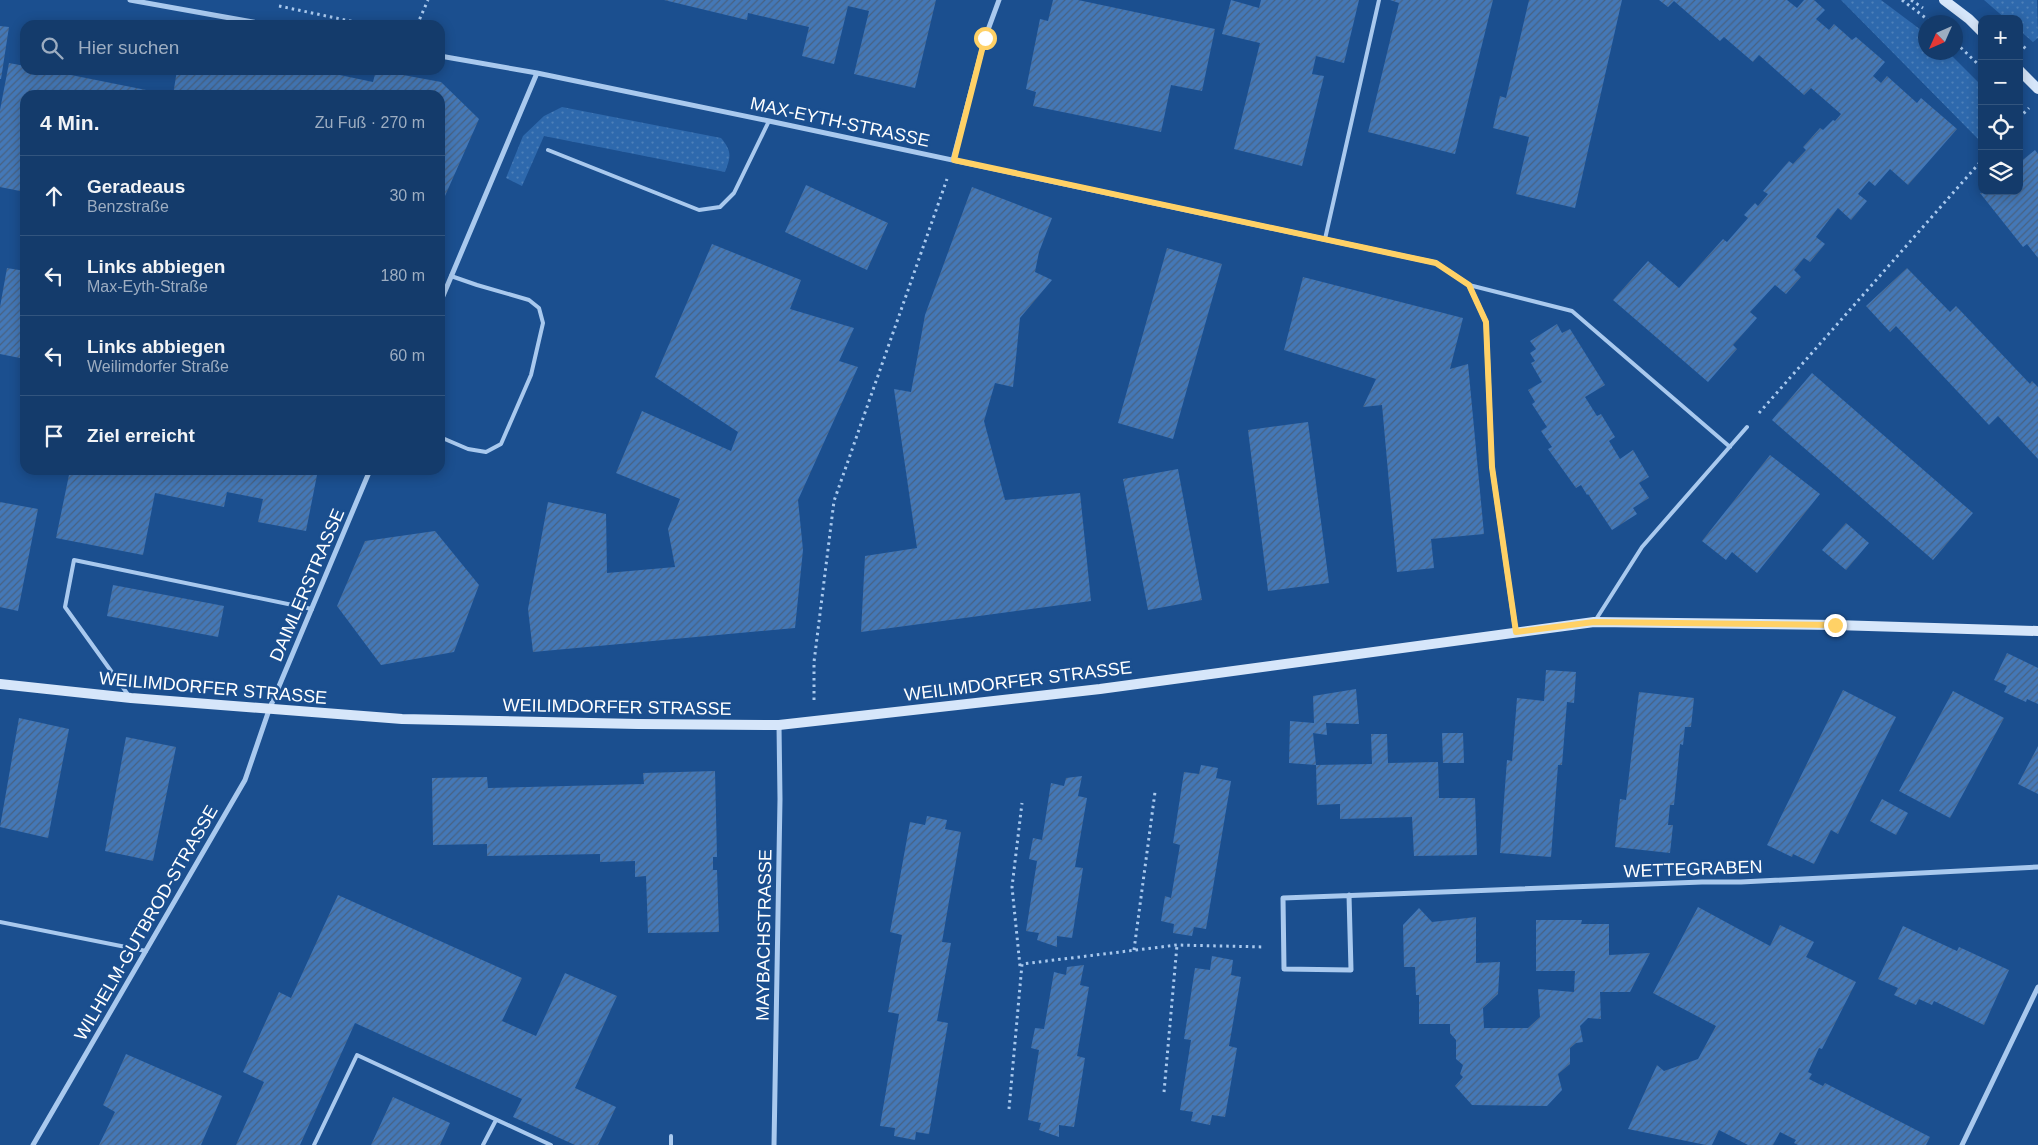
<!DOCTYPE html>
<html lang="de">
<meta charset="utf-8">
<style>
:root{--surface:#143b6b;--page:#1d4271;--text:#f1f3f6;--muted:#9dadc1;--line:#33557e}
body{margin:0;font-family:Helvetica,sans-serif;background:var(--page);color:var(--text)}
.controls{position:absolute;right:15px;top:15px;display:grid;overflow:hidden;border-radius:10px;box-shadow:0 2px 12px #0003}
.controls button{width:45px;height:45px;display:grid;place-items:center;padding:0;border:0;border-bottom:1px solid var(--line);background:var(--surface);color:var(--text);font:25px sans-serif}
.compass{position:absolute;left:1918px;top:15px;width:45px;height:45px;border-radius:50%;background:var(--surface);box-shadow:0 2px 12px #0003;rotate:225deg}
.stop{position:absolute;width:15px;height:15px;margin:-11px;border:4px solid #ffd166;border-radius:50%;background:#fff}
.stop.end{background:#ffd166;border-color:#fff;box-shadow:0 1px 5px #0008}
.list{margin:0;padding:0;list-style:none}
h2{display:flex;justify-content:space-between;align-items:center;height:65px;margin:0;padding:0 20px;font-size:21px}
h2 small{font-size:16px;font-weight:400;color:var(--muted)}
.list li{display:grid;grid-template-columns:32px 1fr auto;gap:15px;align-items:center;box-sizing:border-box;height:80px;padding:0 20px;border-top:1px solid var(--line)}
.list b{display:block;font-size:19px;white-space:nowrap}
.list p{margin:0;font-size:16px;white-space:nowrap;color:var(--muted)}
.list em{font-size:16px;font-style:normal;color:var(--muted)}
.icon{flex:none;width:28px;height:28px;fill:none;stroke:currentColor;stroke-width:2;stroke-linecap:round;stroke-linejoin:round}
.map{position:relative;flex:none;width:2038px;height:1145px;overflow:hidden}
.search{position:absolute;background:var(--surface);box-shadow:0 2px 12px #0003;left:20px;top:20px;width:425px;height:55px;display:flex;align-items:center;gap:12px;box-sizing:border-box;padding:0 18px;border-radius:15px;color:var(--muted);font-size:19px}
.panel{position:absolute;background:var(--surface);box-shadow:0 2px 12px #0003;left:20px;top:90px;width:425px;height:385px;border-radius:15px}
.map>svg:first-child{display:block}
.grass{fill:url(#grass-dots)}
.building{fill:url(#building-hatch)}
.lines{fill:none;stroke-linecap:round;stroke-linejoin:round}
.path{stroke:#a9c9ee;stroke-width:3;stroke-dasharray:2.5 4;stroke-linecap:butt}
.lane{stroke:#a9c9ee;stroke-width:4}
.street{stroke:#a9c9ee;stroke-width:5}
.secondary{stroke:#d6e6fa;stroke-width:10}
.route{stroke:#ffd166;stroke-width:6}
.labels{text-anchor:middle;stroke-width:5;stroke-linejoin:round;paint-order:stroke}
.street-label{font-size:18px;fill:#fff;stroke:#1b4f8f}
</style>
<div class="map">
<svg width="2038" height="1145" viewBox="0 0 2038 1145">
<defs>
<pattern id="grass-dots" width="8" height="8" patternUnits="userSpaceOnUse" patternTransform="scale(1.25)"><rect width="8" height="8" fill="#2e69ad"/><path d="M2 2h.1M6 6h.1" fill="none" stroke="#4d80b9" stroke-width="1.8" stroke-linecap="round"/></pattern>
<pattern id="building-hatch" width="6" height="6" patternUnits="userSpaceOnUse" patternTransform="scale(1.25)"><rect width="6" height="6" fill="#4478b7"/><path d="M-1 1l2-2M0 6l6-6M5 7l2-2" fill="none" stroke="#486282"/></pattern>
</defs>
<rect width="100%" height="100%" fill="#1b4f8f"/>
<path class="grass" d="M 1841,0 L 1881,0 L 1925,33 L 1926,52 L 1949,53 L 1982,86 L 1982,143 Z
M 1984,0 L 2037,0 L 2038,38 L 2033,42 L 2019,30 L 2019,19 L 2006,19 Z
M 562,107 L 721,138 C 732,151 731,157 725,172 L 544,136 L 522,186 L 506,178 L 523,136 L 544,116 Z"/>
<path class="building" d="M 664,0 L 936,0 L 915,88 L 854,74 L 869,11 L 848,6 L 834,64 L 802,56 L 809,27 L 748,13 L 747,20 Z
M 1053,0 L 1078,0 L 1215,29 L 1202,91 L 1171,85 L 1161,132 L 1033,106 L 1036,92 L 1026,89 L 1040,19 L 1048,21 Z
M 1231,0 L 1259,8 L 1261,0 L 1359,0 L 1344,63 L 1316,56 L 1312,74 L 1324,76 L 1302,166 L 1234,149 L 1260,43 L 1222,34 Z
M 1390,0 L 1493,0 L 1455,154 L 1368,132 L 1399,3 Z
M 1529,0 L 1622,0 L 1575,208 L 1516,194 L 1529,137 L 1493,128 L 1500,96 L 1506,98 Z
M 1659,0 L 1787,0 L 1797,8 L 1804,0 L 1814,0 L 1825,10 L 1816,19 L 1829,30 L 1834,24 L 1852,40 L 1856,37 L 1885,62 L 1873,76 L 1881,83 L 1887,76 L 1917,103 L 1921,98 L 1957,129 L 1908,185 L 1890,169 L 1875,186 L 1869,181 L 1858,194 L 1867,201 L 1851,220 L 1838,208 L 1816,237 L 1825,244 L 1810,262 L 1804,258 L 1794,270 L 1801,277 L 1786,294 L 1775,285 L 1750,312 L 1757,318 L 1733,345 L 1737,349 L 1708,382 L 1613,300 L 1648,261 L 1679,288 L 1723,239 L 1727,242 L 1748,218 L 1744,215 L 1755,203 L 1758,206 L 1768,194 L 1763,191 L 1789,161 L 1793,164 L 1806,150 L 1803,147 L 1820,128 L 1823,130 L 1833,120 L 1835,121 L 1841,114 L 1811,88 L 1804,95 L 1759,55 L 1753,62 L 1724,37 L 1720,41 L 1674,1 L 1668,7 Z
M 0,26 L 9,27 L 1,79 L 0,79 Z
M 9,63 L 25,66 L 25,70 L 46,70 L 171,95 L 25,95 L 25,192 L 0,187 L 0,110 Z
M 177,70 L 316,70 L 373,82 L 376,70 L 441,82 L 479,119 L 445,196 L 440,195 L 440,95 L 173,95 Z
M 2035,150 L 2038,154 L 2038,258 L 2027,244 L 2023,247 L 1980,193 L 2019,191 L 2019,163 Z
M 806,185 L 888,223 L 867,270 L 785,232 Z
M 972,187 L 1052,218 L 1039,252 L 1035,272 L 1052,280 L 1020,318 L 1013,387 L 995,383 L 984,421 L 1005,500 L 1080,493 L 1091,601 L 861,632 L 865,556 L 917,548 L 894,389 L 911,392 L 925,315 Z
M 712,244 L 801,280 L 790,309 L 854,328 L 839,361 L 858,367 L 798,500 L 803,550 L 795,628 L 533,652 L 528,609 L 548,502 L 606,514 L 607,573 L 675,567 L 668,529 L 680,499 L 616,473 L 642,411 L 731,451 L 738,432 L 655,377 Z
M 1167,248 L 1222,264 L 1173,439 L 1118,423 Z
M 7,268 L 25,271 L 25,359 L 0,354 L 0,307 Z
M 1907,268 L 1950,312 L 1956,306 L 2030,384 L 2032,381 L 2038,387 L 2038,459 L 1998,416 L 1989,425 L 1896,326 L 1890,332 L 1866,306 Z
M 1303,277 L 1463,318 L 1450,369 L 1468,364 L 1484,534 L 1431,539 L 1434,568 L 1397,572 L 1382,405 L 1363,407 L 1376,379 L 1284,350 Z
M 1557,324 L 1562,333 L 1570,329 L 1605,385 L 1585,397 L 1597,416 L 1601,414 L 1615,437 L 1609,441 L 1620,459 L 1633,450 L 1649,477 L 1639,483 L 1649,498 L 1633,508 L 1637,514 L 1612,530 L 1588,494 L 1587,495 L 1581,485 L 1576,488 L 1548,449 L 1552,447 L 1541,431 L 1547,427 L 1532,404 L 1535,402 L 1528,390 L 1542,382 L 1531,363 L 1535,361 L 1530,353 L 1536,349 L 1530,341 Z
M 1812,373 L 1973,513 L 1933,560 L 1772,420 Z
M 1308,422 L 1329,583 L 1268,591 L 1248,430 Z
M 1770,455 L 1820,494 L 1757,573 L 1732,552 L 1726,560 L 1702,541 Z
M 1178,469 L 1202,600 L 1148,610 L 1123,479 Z
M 70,470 L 318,470 L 306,531 L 258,522 L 263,499 L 227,492 L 224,507 L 155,493 L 143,555 L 56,538 Z
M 0,502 L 38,509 L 18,611 L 0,607 Z
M 1846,523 L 1869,543 L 1846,570 L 1822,550 Z
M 435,531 L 479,585 L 454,652 L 381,665 L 337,606 L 365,541 Z
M 113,585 L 224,606 L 218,637 L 107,616 Z
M 2007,653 L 2038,668 L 2038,704 L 2027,699 L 2026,702 L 2004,692 L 2007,686 L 1994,680 Z
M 1546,670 L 1576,672 L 1574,703 L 1567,702 L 1562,765 L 1558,765 L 1551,857 L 1500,853 L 1507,760 L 1512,761 L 1517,698 L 1544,701 Z
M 1356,689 L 1359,724 L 1326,723 L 1327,735 L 1313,733 L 1316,765 L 1289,763 L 1290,721 L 1314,723 L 1313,696 Z
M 1843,690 L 1896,717 L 1838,834 L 1831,830 L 1814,864 L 1793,854 L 1792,857 L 1767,845 Z
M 1953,691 L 2004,718 L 1950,818 L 1899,791 Z
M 1639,692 L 1694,698 L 1691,727 L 1685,727 L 1683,745 L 1680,744 L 1674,805 L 1670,805 L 1668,825 L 1673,825 L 1670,853 L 1615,847 L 1620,799 L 1626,800 Z
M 19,718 L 69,729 L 48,838 L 0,827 Z
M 1442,733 L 1463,733 L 1464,763 L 1443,763 Z
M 1371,734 L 1387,734 L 1388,763 L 1438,762 L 1439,798 L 1475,798 L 1477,855 L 1414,856 L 1412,817 L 1340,819 L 1340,804 L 1317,805 L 1316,765 L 1372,764 Z
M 126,737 L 176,747 L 153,861 L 105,851 Z
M 2038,746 L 2038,794 L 2018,784 Z
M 1201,765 L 1218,768 L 1216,778 L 1231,781 L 1206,929 L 1194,927 L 1192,936 L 1173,933 L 1174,924 L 1161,921 L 1165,896 L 1171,898 L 1180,845 L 1173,843 L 1184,772 L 1199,774 Z
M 715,771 L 717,857 L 713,857 L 713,870 L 717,870 L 719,932 L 648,933 L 646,876 L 635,877 L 635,861 L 600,862 L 600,854 L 487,856 L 487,844 L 433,845 L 432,778 L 487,777 L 488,788 L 644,784 L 643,773 Z
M 1082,776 L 1078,796 L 1087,798 L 1075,867 L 1083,868 L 1072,938 L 1057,936 L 1057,947 L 1037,940 L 1039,933 L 1026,931 L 1037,861 L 1029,859 L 1033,838 L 1042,840 L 1051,783 L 1064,786 L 1066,778 Z
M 1882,799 L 1908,813 L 1896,835 L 1870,821 Z
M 927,816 L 947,820 L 945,829 L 961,832 L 942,942 L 951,943 L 937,1021 L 948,1023 L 929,1134 L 916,1132 L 915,1140 L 894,1136 L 895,1128 L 880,1126 L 899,1014 L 888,1012 L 902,935 L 890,932 L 910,822 L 925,825 Z
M 338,895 L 522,978 L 502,1021 L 536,1036 L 565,973 L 617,996 L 575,1088 L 616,1107 L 598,1145 L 575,1145 L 513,1117 L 522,1099 L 355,1023 L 300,1145 L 236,1145 L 264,1082 L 243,1072 L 279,992 L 291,998 Z
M 1698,907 L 1770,946 L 1780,925 L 1814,942 L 1806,957 L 1856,982 L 1822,1049 L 1819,1048 L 1808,1072 L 1812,1074 L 1809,1079 L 1823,1086 L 1825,1083 L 1930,1137 L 1926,1145 L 1798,1145 L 1794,1143 L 1796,1140 L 1780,1132 L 1773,1145 L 1748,1145 L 1719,1130 L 1712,1145 L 1706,1145 L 1628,1129 L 1657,1065 L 1664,1071 L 1698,1059 L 1716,1026 L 1653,993 Z
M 1419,908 L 1432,922 L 1476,917 L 1476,963 L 1500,962 L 1498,994 L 1483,1008 L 1484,1028 L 1528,1028 L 1540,1017 L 1538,989 L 1574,992 L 1575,971 L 1536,971 L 1536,920 L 1582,920 L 1581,924 L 1609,924 L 1609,955 L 1650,953 L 1630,992 L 1600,992 L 1601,1019 L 1588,1018 L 1580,1026 L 1583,1042 L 1576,1043 L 1570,1048 L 1570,1064 L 1558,1074 L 1562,1090 L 1547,1106 L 1472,1105 L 1455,1086 L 1463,1077 L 1460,1074 L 1463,1065 L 1456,1059 L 1456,1040 L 1450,1033 L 1450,1024 L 1419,1024 L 1419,995 L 1416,995 L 1415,967 L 1404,967 L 1403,925 Z
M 1903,926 L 1957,951 L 1959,947 L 2009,970 L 1984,1025 L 1934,1001 L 1932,1005 L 1919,999 L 1916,1005 L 1894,995 L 1898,988 L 1878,979 Z
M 1212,956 L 1233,960 L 1231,975 L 1241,977 L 1229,1046 L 1237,1048 L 1225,1117 L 1212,1115 L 1210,1125 L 1191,1121 L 1193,1112 L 1180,1110 L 1191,1040 L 1184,1039 L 1195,968 L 1210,970 Z
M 1084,965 L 1080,985 L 1089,987 L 1077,1056 L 1085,1058 L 1074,1127 L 1059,1125 L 1059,1137 L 1039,1130 L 1041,1123 L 1028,1120 L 1039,1050 L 1031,1048 L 1035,1028 L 1044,1029 L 1054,972 L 1066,975 L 1067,967 Z
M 126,1054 L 222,1096 L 201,1145 L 99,1145 L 115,1112 L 103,1105 Z
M 393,1097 L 450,1123 L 440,1145 L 371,1145 Z"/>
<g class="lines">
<path class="path" d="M 1902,0 L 1931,22
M 1911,0 L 1923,8
M 279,6 L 369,25
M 417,25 L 428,0
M 2019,42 L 2026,49
M 1956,43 L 1982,68
M 2019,118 L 2029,108
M 1759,413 L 1982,160
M 814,700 L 814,662 L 834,501 L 947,179
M 1134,950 L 1155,792
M 1020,966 L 1012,887 L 1022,803
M 1164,1092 L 1177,945
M 1009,1109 L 1022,964 L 1177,945 L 1265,947"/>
<path class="lane" d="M 548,150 L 699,210 L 720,207 L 734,193 L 769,121
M 1325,239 L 1379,0
M 1469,285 L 1572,311 L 1730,447
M 440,437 L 468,449 L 486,452 L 501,444 L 531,375 L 543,323 L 539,308 L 529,300 L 477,285 L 451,276
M 1595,621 L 1642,547 L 1747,427
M 129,696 L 65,607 L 74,560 L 312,609
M 0,922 L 146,951
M 314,1145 L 357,1055 L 551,1145
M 483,1145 L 496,1120
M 671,1145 L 671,1136"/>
<path class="street" d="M 130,0 L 269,25
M 440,56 L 537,73 L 769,121 L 1436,263 L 1469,285 L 1486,322 L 1492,467 L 1516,633
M 953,160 L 985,38 L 999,0
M 440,303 L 537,73
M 1349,895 L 1351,970 L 1284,969 L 1283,898 L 1391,894 L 1702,882 L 1741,882 L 2038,867
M 33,1145 L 245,780 L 269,710 L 370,470
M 774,1145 L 780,799 L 779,725
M 1962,1145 L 2038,987"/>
<path class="secondary" d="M 1944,0 L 1969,19 L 1982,32
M 2019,70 L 2038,89
M 0,684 L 131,698 L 402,719 L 638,724 L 779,725 L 1100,689 L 1594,622 L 1835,625 L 2038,631"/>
</g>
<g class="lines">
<path class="route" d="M 985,38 L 954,160 L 1436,263 L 1469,285 L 1486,322 L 1492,467 L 1516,632 L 1594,622 L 1835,625"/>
</g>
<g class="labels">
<g class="street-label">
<text transform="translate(840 122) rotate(12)" y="6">MAX-EYTH-STRASSE</text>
<text transform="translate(307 585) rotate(-67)" y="6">DAIMLERSTRASSE</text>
<text transform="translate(1018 681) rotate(-7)" y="6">WEILIMDORFER STRASSE</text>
<text transform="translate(213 688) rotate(5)" y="6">WEILIMDORFER STRASSE</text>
<text transform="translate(617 707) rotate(1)" y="6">WEILIMDORFER STRASSE</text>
<text transform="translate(1693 869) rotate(-2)" y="6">WETTEGRABEN</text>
<text transform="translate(146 923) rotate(-60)" y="6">WILHELM-GUTBROD-STRASSE</text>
<text transform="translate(764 935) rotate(-89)" y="6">MAYBACHSTRASSE</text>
</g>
</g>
</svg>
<div class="controls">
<button>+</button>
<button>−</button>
<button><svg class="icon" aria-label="locate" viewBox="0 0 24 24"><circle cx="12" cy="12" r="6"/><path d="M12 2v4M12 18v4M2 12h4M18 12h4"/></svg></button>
<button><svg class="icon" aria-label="layers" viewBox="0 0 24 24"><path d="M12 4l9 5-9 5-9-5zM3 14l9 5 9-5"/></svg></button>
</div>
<svg class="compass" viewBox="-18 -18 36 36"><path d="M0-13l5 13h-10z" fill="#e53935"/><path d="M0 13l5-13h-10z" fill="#9dadc1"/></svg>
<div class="stop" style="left:985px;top:38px"></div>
<div class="stop end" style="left:1835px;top:625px"></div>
<div class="search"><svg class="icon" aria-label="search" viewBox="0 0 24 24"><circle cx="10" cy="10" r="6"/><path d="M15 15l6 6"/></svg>Hier suchen</div>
<section class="panel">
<h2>4 Min.<small>Zu Fuß · 270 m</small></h2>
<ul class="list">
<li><svg class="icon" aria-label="ahead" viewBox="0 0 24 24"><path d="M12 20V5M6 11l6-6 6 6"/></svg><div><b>Geradeaus</b><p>Benzstraße</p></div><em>30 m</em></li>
<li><svg class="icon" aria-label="left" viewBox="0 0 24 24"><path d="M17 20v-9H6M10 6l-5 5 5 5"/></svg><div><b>Links abbiegen</b><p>Max-Eyth-Straße</p></div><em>180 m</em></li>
<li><svg class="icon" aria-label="left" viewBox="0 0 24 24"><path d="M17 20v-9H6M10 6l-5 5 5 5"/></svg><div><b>Links abbiegen</b><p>Weilimdorfer Straße</p></div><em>60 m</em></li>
<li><svg class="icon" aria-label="arrive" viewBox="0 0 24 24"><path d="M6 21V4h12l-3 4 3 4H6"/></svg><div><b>Ziel erreicht</b></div></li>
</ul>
</section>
</div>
